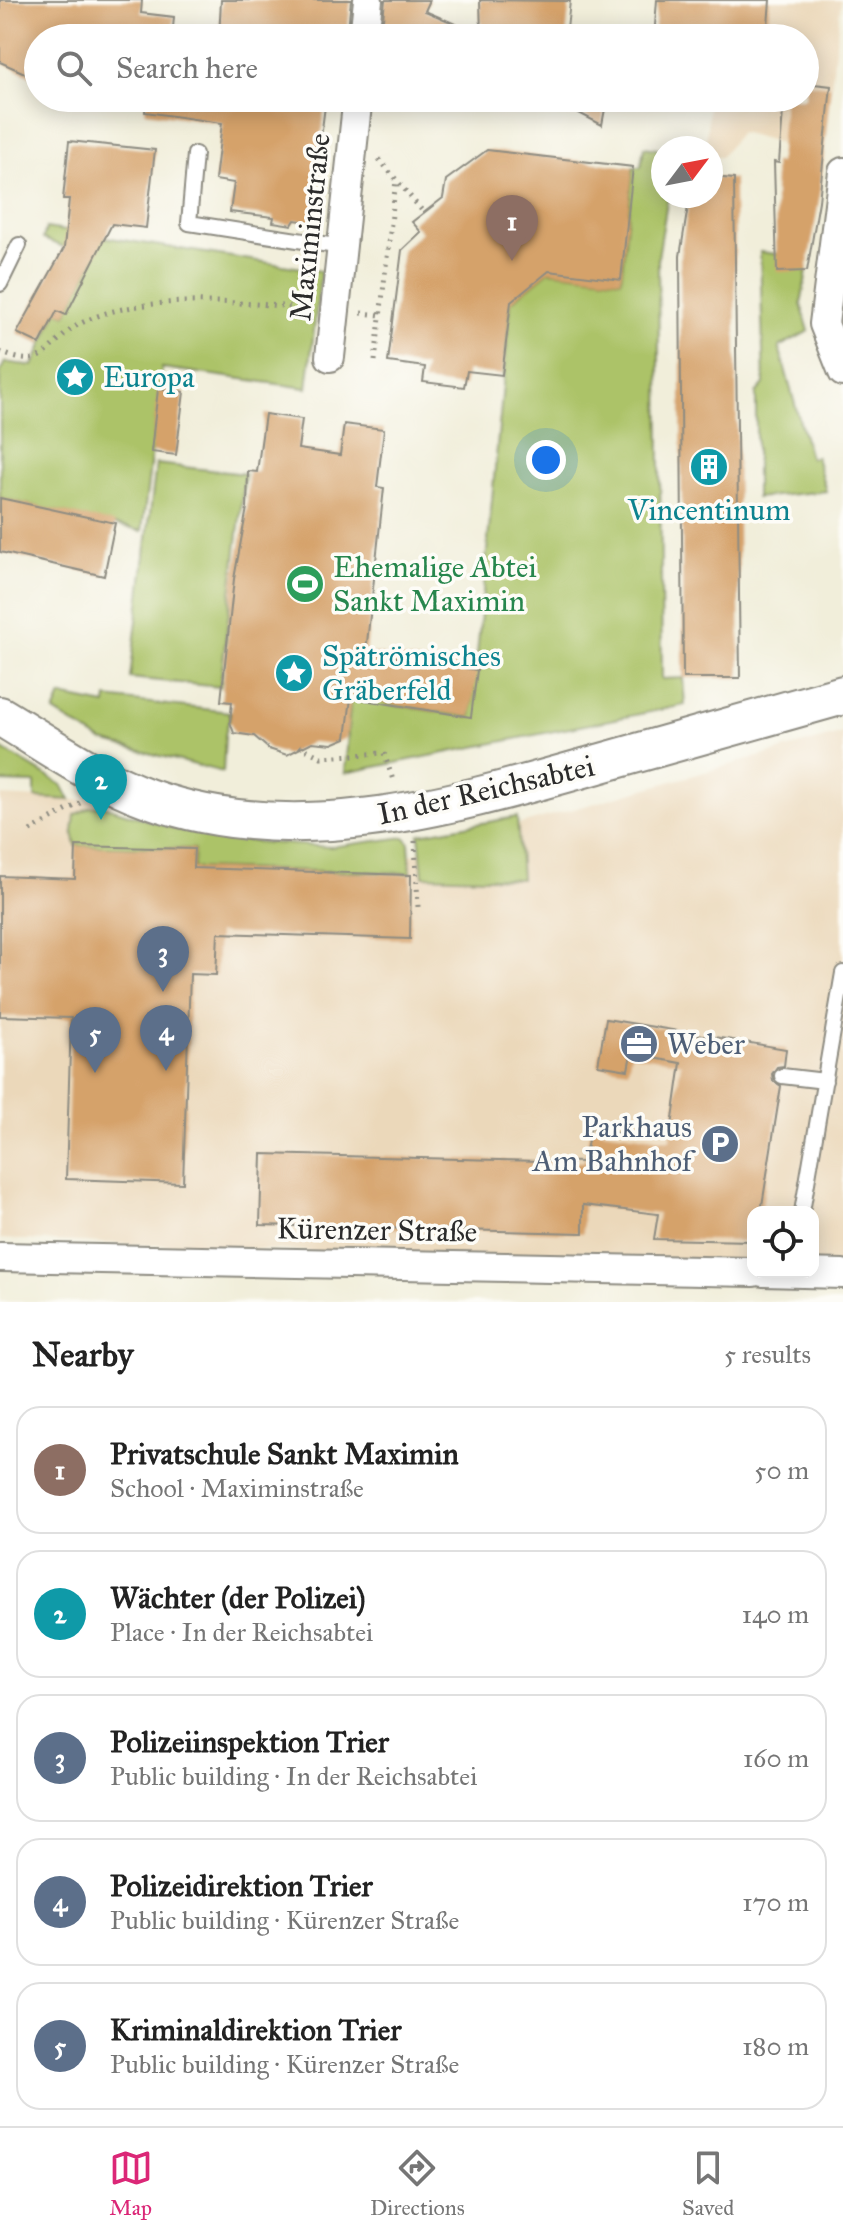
<!DOCTYPE html>
<meta charset="utf-8">
<style>
:root{--surface:#fff;--page:#f2f2f2;--text:#222;--muted:#767676;--line:#e0e0e0;--accent:#db2777}
body{margin:0;font-family:"IM FELL Great Primer",serif;background:var(--page);color:var(--text)}
.controls{position:absolute;right:24px;bottom:24px;display:grid;overflow:hidden;border-radius:16px;box-shadow:0 4px 20px #0003}
.controls button{width:72px;height:72px;display:grid;place-items:center;padding:0;border:0;border-bottom:2px solid var(--line);background:var(--surface);color:var(--text);font:40px sans-serif}
.compass{position:absolute;left:651px;top:136px;width:72px;height:72px;border-radius:50%;background:var(--surface);box-shadow:0 4px 20px #0003;rotate:58deg}
.you{position:absolute;left:546px;top:460px;width:28px;height:28px;margin:-20px;border:6px solid #fff;border-radius:50%;background:#1a73e8;box-shadow:0 0 0 12px #1a73e833}
.badge{display:grid;place-items:center;width:52px;height:52px;border-radius:50%;background:var(--accent);color:#fff;font-size:26px;font-weight:700}
.pin{position:absolute;translate:-50% -66px;filter:drop-shadow(0 2px 4px #0008)}
.pin::after{content:'';position:absolute;top:42px;width:28px;height:24px;background:inherit;clip-path:polygon(0 0,100% 0,50% 100%)}
.list{margin:0;padding:0;list-style:none}
h2{display:flex;justify-content:space-between;align-items:center;height:104px;margin:0;padding:0 32px;font-size:34px}
h2 small{font-size:26px;font-weight:400;color:var(--muted)}
.list li{display:grid;grid-template-columns:52px 1fr auto;gap:24px;align-items:center;box-sizing:border-box;height:128px;margin:0 16px 16px;padding:0 16px;border:2px solid var(--line);border-radius:24px}
.list b{display:block;font-size:30px;white-space:nowrap}
.list p{margin:0;font-size:26px;white-space:nowrap;color:var(--muted)}
.list em{font-size:26px;font-style:normal;color:var(--muted)}
.icon{flex:none;width:44px;height:44px;fill:none;stroke:currentColor;stroke-width:2;stroke-linecap:round;stroke-linejoin:round}
.map{position:relative;flex:none;width:843px;height:1302px;overflow:hidden}
.search{position:absolute;background:var(--surface);box-shadow:0 4px 20px #0003;left:24px;right:24px;top:24px;height:88px;display:flex;align-items:center;gap:20px;box-sizing:border-box;padding:0 28px;border-radius:44px;color:var(--muted);font-size:30px}
.sheet{height:824px;background:var(--surface)}
nav{display:flex;justify-content:space-around;align-items:center;box-sizing:border-box;height:112px;border-top:2px solid var(--line);background:var(--surface);font-size:22px;color:var(--muted)}
nav a{display:grid;justify-items:center;gap:4px}
nav .on{color:var(--accent)}
.map>svg:first-child{display:block}
.built{fill:#ebd8ba}
.green{fill:#acc368;stroke:#6c774a;stroke-width:2}
.building{fill:#d5a26b}
.lines{fill:none;stroke-linecap:round;stroke-linejoin:round}
.lane-casing{stroke:#8e8c82;stroke-width:18}
.street-casing{stroke:#8e8c82;stroke-width:32}
.secondary-casing{stroke:#8e8c82;stroke-width:42}
.path{stroke:#8e8c82;stroke-width:5;stroke-dasharray:2 6;stroke-linecap:butt}
.lane{stroke:#fff;stroke-width:14}
.street{stroke:#fff;stroke-width:28}
.secondary{stroke:#fff;stroke-width:38}
.labels{text-anchor:middle;stroke-width:7;stroke-linejoin:round;paint-order:stroke}
.street-label{font-size:30px;fill:#2b2b2b;stroke:#fdfcf7}
.culture-label{font-size:30px;fill:#0d838f;stroke:#fdfcf7;text-anchor:start}
.leisure-label{font-size:30px;fill:#27864d;stroke:#fdfcf7;text-anchor:start}
.service-label{font-size:30px;fill:#4e5e75;stroke:#fdfcf7;text-anchor:start}
</style>
<div class="map">
<svg width="843" height="1302" viewBox="0 0 843 1302">
<rect width="100%" height="100%" fill="#fdfcf7"/>
<filter id="ink" filterUnits="userSpaceOnUse"><feTurbulence type="fractalNoise" baseFrequency=".0125" numOctaves="2"/><feDisplacementMap in="SourceGraphic" scale="16" xChannelSelector="R" yChannelSelector="G"/><feConvolveMatrix kernelMatrix="1 2 1 2 8 2 1 2 1" color-interpolation-filters="sRGB"/></filter>
<filter id="wash" filterUnits="userSpaceOnUse"><feTurbulence type="fractalNoise" baseFrequency=".006" numOctaves="4" result="noise"/><feDisplacementMap in="SourceGraphic" scale="32" xChannelSelector="R" yChannelSelector="G"/><feGaussianBlur stdDeviation="1.8" result="paint"/><feColorMatrix in="noise" values="0 0 0 0 0 0 0 0 0 0 0 0 0 0 0 0 0 1.4 0 .05"/><feComposite in="paint" operator="in"/></filter>
<g filter="url(#wash)">
<rect width="100%" height="100%" fill="#f1eeda"/>
<path class="built" d="M 718,0 L 841,0 L 831,86 L 805,83 L 805,38 L 714,38 Z
M 709,98 L 784,98 L 781,143 L 740,132 L 721,157 L 711,157 L 711,148 L 706,148 Z
M 843,733 L 843,1272 L 813,1271 L 813,1212 L 753,1212 L 753,1269 L 0,1239 L 0,796 L 97,801 L 204,847 L 389,861 Z"/>
<path class="green" d="M 644,147 L 663,150 L 663,196 L 668,196 L 658,257 L 662,679 L 683,678 L 685,705 L 345,773 L 351,694 L 389,704 L 471,717 L 511,302 L 549,271 L 621,280 L 633,167 L 641,167 Z
M 46,228 L 321,271 L 307,388 L 162,368 L 142,531 L 0,498 L 0,372 L 5,362 L 33,366 L 57,311 L 66,315 L 94,259 L 43,239 Z
M 760,252 L 777,254 L 807,271 L 801,304 L 809,331 L 779,347 L 810,458 L 816,457 L 826,491 L 756,498 L 756,393 L 764,384 Z
M 156,464 L 245,474 L 220,687 L 130,678 Z
M 61,696 L 106,705 L 107,698 L 231,712 L 225,735 L 223,772 L 102,741 L 54,712 Z
M 0,748 L 62,785 L 70,800 L 35,798 L 35,783 L 0,782 Z
M 103,806 L 179,830 L 259,842 L 330,847 L 405,837 L 409,843 L 411,873 L 193,868 L 194,849 L 76,846 L 73,832 L 75,815 L 90,807 Z
M 517,817 L 521,879 L 423,876 L 419,834 Z"/>
<g id="blocks">
<path class="building" d="M 0,0 L 142,0 L 141,13 L 174,17 L 172,38 L 38,38 L 38,79 L 0,62 Z
M 221,0 L 351,0 L 347,38 L 219,38 Z
M 385,0 L 430,0 L 425,11 L 481,35 L 480,0 L 570,1 L 566,38 L 381,38 Z
M 657,0 L 770,0 L 767,38 L 654,38 Z
M 805,83 L 831,86 L 819,201 L 807,271 L 777,272 L 774,162 L 779,163 L 784,98 L 805,98 Z
M 146,98 L 326,98 L 314,192 L 321,193 L 315,223 L 295,220 L 292,225 L 273,222 L 274,217 L 230,212 L 234,183 L 215,180 L 222,123 L 145,112 Z
M 550,98 L 607,98 L 602,125 Z
M 69,141 L 155,150 L 146,228 L 112,224 L 66,315 L 57,311 L 40,344 L 17,333 L 64,248 L 69,199 L 63,199 Z
M 487,150 L 633,167 L 621,280 L 549,271 L 511,302 L 502,375 L 467,371 L 464,387 L 423,382 L 425,367 L 388,362 L 402,250 L 421,232 L 412,222 L 443,198 L 446,180 Z
M 712,177 L 734,179 L 740,678 L 683,678 L 680,256 L 689,200 L 701,203 L 703,196 L 711,196 Z
M 158,389 L 184,392 L 176,455 L 151,452 Z
M 265,414 L 302,419 L 298,449 L 340,455 L 344,424 L 384,429 L 377,487 L 384,488 L 366,652 L 477,670 L 471,717 L 351,698 L 346,738 L 332,744 L 312,742 L 287,755 L 269,749 L 254,736 L 234,733 L 230,722 L 232,702 L 221,701 L 234,579 L 247,508 L 248,471 L 257,472 Z
M 0,498 L 115,523 L 104,576 L 0,552 Z
M 76,846 L 194,849 L 193,868 L 411,875 L 410,939 L 218,933 L 216,975 L 190,974 L 183,1183 L 66,1179 L 71,1018 L 0,1016 L 0,876 L 75,879 Z
M 606,1019 L 786,1049 L 784,1066 L 777,1067 L 772,1074 L 773,1081 L 781,1086 L 761,1212 L 753,1212 L 753,1241 L 654,1239 L 658,1214 L 583,1205 L 583,1233 L 260,1225 L 262,1154 L 584,1162 L 590,1129 L 670,1140 L 681,1063 L 631,1054 L 628,1070 L 598,1065 Z"/>
</g>
</g>
<g filter="url(#ink)">
<use href="#blocks" fill-opacity="0" stroke="#8e8c82" stroke-width="2"/>
<g class="lines">
<defs>
<path id="lane" d="M 195,154 L 189,223 L 342,247
M 0,284 L 19,245
M 782,1076 L 825,1081
M 802,1212 L 843,973"/>
<path id="street" d="M 364,38 L 368,0
M 843,172 L 824,324 L 843,372
M 330,357 L 357,105
M 0,1257 L 753,1272
M 763,1272 L 843,1274"/>
<path id="secondary" d="M 0,716 C 47,744 96,779 148,798 C 297,852 453,805 598,764 C 680,741 761,718 843,695"/>
</defs>
<use href="#lane" class="lane-casing"/>
<use href="#street" class="street-casing"/>
<use href="#secondary" class="secondary-casing"/>
<path class="path" d="M 379,159 L 424,213
M 361,313 L 380,315
M 0,352 C 40,369 41,354 68,332 C 78,323 94,317 106,313 C 170,295 242,303 307,308
M 375,361 L 396,180
M 299,746 L 321,757 L 384,753 L 394,783
M 30,831 L 80,803
M 415,841 L 418,907"/>
<use href="#lane" class="lane"/>
<use href="#street" class="street"/>
<use href="#secondary" class="secondary"/>
</g>
</g>
<defs>
<symbol id="sight-disc" viewBox="-11 -11 22 22"><circle r="9.5" fill="#0f9aa8" stroke="#fdfcf7"/><path d="M0-6L1.8-2.2L6-1.7L2.9 1.2L3.7 5.4L0 3.3L-3.7 5.4L-2.9 1.2L-6-1.7L-1.8-2.2Z" fill="#fff"/></symbol>
<symbol id="building-disc" viewBox="-11 -11 22 22"><circle r="9.5" fill="#0f9aa8" stroke="#fdfcf7"/><path d="M-4-6H4V6H1V3H-1V6H-4ZM-2.5-4.3h1.7v1.8h-1.7ZM.8-4.3h1.7v1.8H.8ZM-2.5-1h1.7V.8h-1.7ZM.8-1h1.7V.8H.8Z" fill="#fff"/></symbol>
<symbol id="stadium-disc" viewBox="-11 -11 22 22"><circle r="9.5" fill="#2e9e5b" stroke="#fdfcf7"/><path d="M0-5a6.5 5 0 1 0 0 10a6.5 5 0 1 0 0-10ZM-3.5-1.8h7v3.6h-7Z" fill="#fff"/></symbol>
<symbol id="office-disc" viewBox="-11 -11 22 22"><circle r="9.5" fill="#5c6f8a" stroke="#fdfcf7"/><path d="M-6-3h4V-5.5h4V-3h4V5H-6ZM-1-4.5V-3h2v-1.5ZM-6 0V1H6V0Z" fill="#fff"/></symbol>
<symbol id="parking-disc" viewBox="-11 -11 22 22"><circle r="9.5" fill="#5c6f8a" stroke="#fdfcf7"/><path d="M-3.5-5.5H1a3.5 3.5 0 0 1 0 7H-1V5.5H-3.5ZM-1-3.4V-.6H.8a1.4 1.4 0 0 0 0-2.8Z" fill="#fff"/></symbol>
</defs>
<g fill-rule="evenodd">
<use href="#sight-disc" x="53" y="355" width="44" height="44"/>
<use href="#building-disc" x="687" y="445" width="44" height="44"/>
<use href="#stadium-disc" x="283" y="562" width="44" height="44"/>
<use href="#sight-disc" x="272" y="651" width="44" height="44"/>
<use href="#office-disc" x="617" y="1022" width="44" height="44"/>
<use href="#parking-disc" x="698" y="1122" width="44" height="44"/>
</g>
<g class="labels">
<g class="street-label">
<text transform="translate(310 227) rotate(-84)" y="10">Maximinstraße</text>
<text transform="translate(486 790) rotate(-13)" y="10">In der Reichsabtei</text>
<text transform="translate(377 1230) rotate(1)" y="10">Kürenzer Straße</text>
</g>
<g class="culture-label">
<text x="103" y="387">Europa</text>
<text x="709" y="520" text-anchor="middle">Vincentinum</text>
<text x="322" y="666">Spätrömisches<tspan x="322" dy="34">Gräberfeld</tspan></text>
</g>
<g class="leisure-label">
<text x="333" y="577">Ehemalige Abtei<tspan x="333" dy="34">Sankt Maximin</tspan></text>
</g>
<g class="service-label">
<text x="667" y="1054">Weber</text>
<text x="692" y="1137" text-anchor="end">Parkhaus<tspan x="692" dy="34">Am Bahnhof</tspan></text>
</g>
</g>
</svg>
<div class="controls">
<button><svg class="icon" aria-label="locate" viewBox="0 0 24 24"><circle cx="12" cy="12" r="6"/><path d="M12 2v4M12 18v4M2 12h4M18 12h4"/></svg></button>
</div>
<svg class="compass" viewBox="-18 -18 36 36"><path d="M0-13l5 13h-10z" fill="#e53935"/><path d="M0 13l5-13h-10z" fill="#767676"/></svg>
<div class="you"></div>
<div class="pin badge" style="left:512px;top:261px;background:#8d6e63">1</div>
<div class="pin badge" style="left:101px;top:820px;background:#0f9aa8">2</div>
<div class="pin badge" style="left:163px;top:992px;background:#5c6f8a">3</div>
<div class="pin badge" style="left:166px;top:1071px;background:#5c6f8a">4</div>
<div class="pin badge" style="left:95px;top:1073px;background:#5c6f8a">5</div>
<div class="search"><svg class="icon" aria-label="search" viewBox="0 0 24 24"><circle cx="10" cy="10" r="6"/><path d="M15 15l6 6"/></svg>Search here</div>
</div>
<section class="sheet">
<h2>Nearby<small>5 results</small></h2>
<ul class="list">
<li><span class="badge" style="background:#8d6e63">1</span><div><b>Privatschule Sankt Maximin</b><p>School · Maximinstraße</p></div><em>50 m</em></li>
<li><span class="badge" style="background:#0f9aa8">2</span><div><b>Wächter (der Polizei)</b><p>Place · In der Reichsabtei</p></div><em>140 m</em></li>
<li><span class="badge" style="background:#5c6f8a">3</span><div><b>Polizeiinspektion Trier</b><p>Public building · In der Reichsabtei</p></div><em>160 m</em></li>
<li><span class="badge" style="background:#5c6f8a">4</span><div><b>Polizeidirektion Trier</b><p>Public building · Kürenzer Straße</p></div><em>170 m</em></li>
<li><span class="badge" style="background:#5c6f8a">5</span><div><b>Kriminaldirektion Trier</b><p>Public building · Kürenzer Straße</p></div><em>180 m</em></li>
</ul>
</section>
<nav>
<a class="on"><svg class="icon" aria-label="map" viewBox="0 0 24 24"><path d="M3 6l6-2 6 2 6-2v14l-6 2-6-2-6 2zM9 4v14M15 6v14"/></svg>Map</a>
<a><svg class="icon" aria-label="directions" viewBox="0 0 24 24"><path d="M12 3l9 9-9 9-9-9zM9 14v-3h6M13 9l2 2-2 2"/></svg>Directions</a>
<a><svg class="icon" aria-label="saved" viewBox="0 0 24 24"><path d="M7 4h10v16l-5-4-5 4z"/></svg>Saved</a>
</nav>
